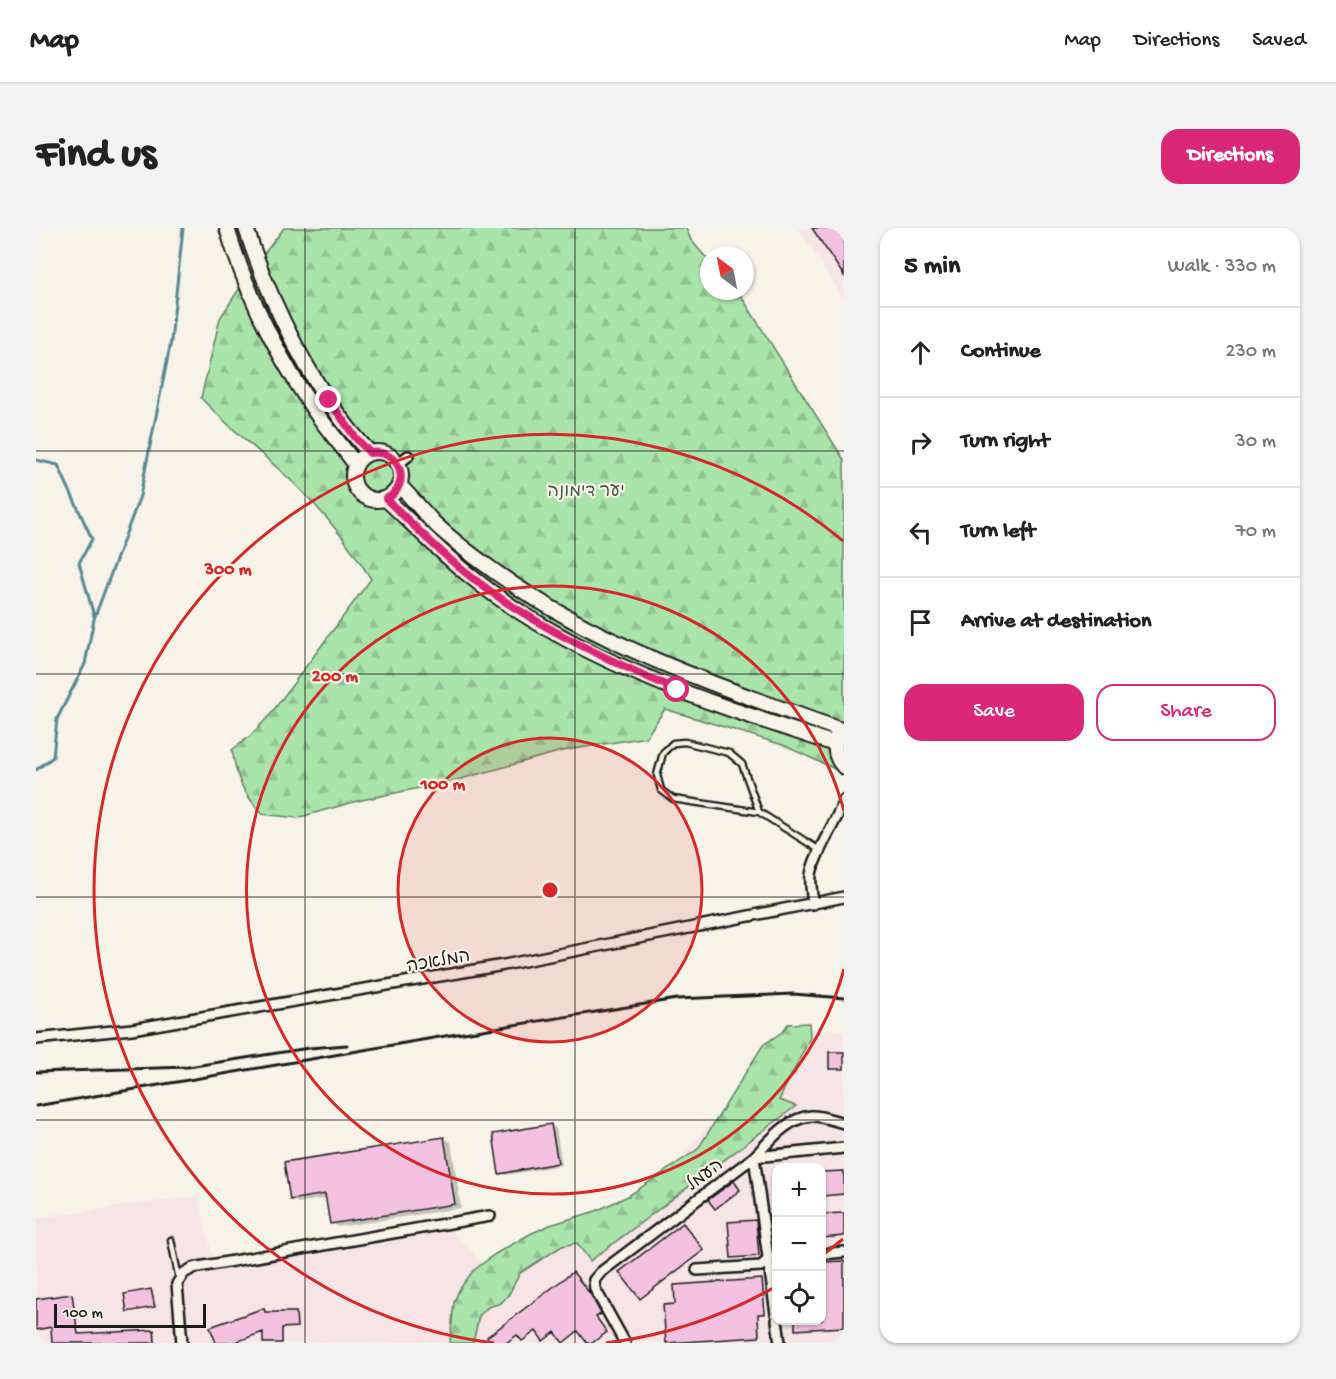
<!DOCTYPE html>
<meta charset="utf-8">
<style>
:root{--surface:#fff;--page:#f2f2f2;--text:#222;--muted:#767676;--line:#e0e0e0;--accent:#db2777}
body{margin:0;font-family:"Gochi Hand","Playpen Sans Hebrew",sans-serif;background:var(--page);color:var(--text)}
.controls{position:absolute;right:18px;bottom:18px;display:grid;overflow:hidden;border-radius:12px;box-shadow:0 2px 4px #0004}
.controls button{width:54px;height:54px;display:grid;place-items:center;padding:0;border:0;border-bottom:2px solid var(--line);background:var(--surface);color:var(--text);font:30px sans-serif}
.compass{position:absolute;left:664px;top:18px;width:54px;height:54px;border-radius:50%;background:var(--surface);box-shadow:0 2px 4px #0004;rotate:328deg}
.scale{position:absolute;left:18px;bottom:15px;width:152px;box-sizing:border-box;padding-left:6px;border:3px solid #1c1c1c;border-top:0;font-size:16px;line-height:21px;white-space:nowrap;color:#1c1c1c;-webkit-text-stroke:4px #f7f3e8;paint-order:stroke}
.stop{position:absolute;width:18px;height:18px;margin:-14px;border:4px solid #db2777;border-radius:50%;background:#fff}
.stop.end{background:#db2777;border-color:#fff;box-shadow:0 2px 6px #0008}
.list{margin:0;padding:0;list-style:none}
h2{display:flex;justify-content:space-between;align-items:center;height:78px;margin:0;padding:0 24px;font-size:26px}
h2 small{font-size:20px;font-weight:400;color:var(--muted)}
.list li{display:grid;grid-template-columns:39px 1fr auto;gap:18px;align-items:center;box-sizing:border-box;height:90px;padding:0 24px;border-top:2px solid var(--line)}
.list b{display:block;font-size:22px;white-space:nowrap}
.list em{font-size:20px;font-style:normal;color:var(--muted)}
.actions{display:flex;gap:12px;padding:18px 24px}
.actions a{flex:1;padding:14px 0;border:2px solid var(--accent);border-radius:18px;text-align:center;font-size:21px;color:var(--accent)}
.actions .main{background:var(--accent);color:#fff}
.icon{flex:none;width:33px;height:33px;fill:none;stroke:currentColor;stroke-width:2;stroke-linecap:round;stroke-linejoin:round}
.map{position:relative;flex:none;width:808px;height:1115px;overflow:hidden;border-radius:18px}
header{display:flex;align-items:center;gap:36px;box-sizing:border-box;height:84px;padding:0 30px;background:var(--surface);border-bottom:2px solid var(--line)}
header strong{font-size:28px}
nav{display:flex;gap:33px;margin-inline-start:auto;font-size:21px}
.intro{display:flex;align-items:center;justify-content:space-between;box-sizing:border-box;height:144px;padding:0 36px}
h1{margin:0;font-size:42px}
.button{padding:15px 27px;border-radius:18px;background:var(--accent);color:#fff;font-size:21px;font-weight:700}
main{display:flex;gap:36px;padding:0 36px}
aside{flex:1;background:var(--surface);border-radius:18px;box-shadow:0 2px 4px #0004}
.map>svg:first-child{display:block}
.built{fill:#f6e4e6;fill-rule:evenodd}
.forest{fill:url(#forest-firs);stroke:#628063;stroke-width:1.5}
.shadow{fill:#0003}
.lines{fill:none;stroke-linecap:round;stroke-linejoin:round}
.stream{stroke:#598992;stroke-width:3}
.building{fill:#f4c1e0;stroke:#1c1c1c;stroke-width:1.5}
.service-casing{stroke:#1c1c1c;stroke-width:9}
.minor-casing{stroke:#1c1c1c;stroke-width:14}
.secondary-casing{stroke:#1c1c1c;stroke-width:18}
.service{stroke:#f7f3e8;stroke-width:4.5}
.minor{stroke:#f7f3e8;stroke-width:9}
.secondary{stroke:#f7f3e8;stroke-width:14}
.rail{stroke:#1c1c1c;stroke-width:3}
.route{stroke:#db2777;stroke-width:8}
.grid{fill:none;stroke:#1c1c1c;stroke-width:1.5;stroke-opacity:0.55}
.ring{fill:none;stroke:#d62828;stroke-width:3}
.labels{text-anchor:middle;stroke-width:4.5;stroke-linejoin:round;paint-order:stroke}
.park-label{font-size:18px;fill:#465847;stroke:#f7f3e8}
.street-label{font-size:18px;fill:#1c1c1c;stroke:#f7f3e8}
.centre{fill:#d62828;stroke:#f7f3e8;stroke-width:3}
.ring-label{font-size:18px;text-anchor:middle;font-weight:bold;fill:#d62828;stroke:#f7f3e8;stroke-width:4.5;stroke-linejoin:round;paint-order:stroke}
</style>
<header>
<strong>Map</strong>
<nav><a>Map</a><a>Directions</a><a>Saved</a></nav>
</header>
<div class="intro"><h1>Find us</h1><a class="button">Directions</a></div>
<main>
<div class="map">
<svg width="808" height="1115" viewBox="0 0 808 1115">
<defs>
<pattern id="forest-firs" width="22" height="20" patternUnits="userSpaceOnUse" patternTransform="scale(1.5)"><rect width="22" height="20" fill="#a9e4aa"/><path d="M5 1l3.5 6h-7zM16 11l3.5 6h-7z" fill="#91c392"/></pattern>
</defs>
<rect width="100%" height="100%" fill="#f7f3e8"/>
<filter id="ink" filterUnits="userSpaceOnUse"><feTurbulence type="fractalNoise" baseFrequency=".0167" numOctaves="2"/><feDisplacementMap in="SourceGraphic" scale="12" xChannelSelector="R" yChannelSelector="G"/><feConvolveMatrix kernelMatrix="1 2 1 2 8 2 1 2 1" color-interpolation-filters="sRGB"/></filter>
<g filter="url(#ink)">
<path class="built" d="M 762,0 L 808,0 L 808,71 Z
M 762,798 L 808,803 L 808,1115 L 0,1115 L 0,990 L 162,968 L 178,1034 L 412,999 L 455,1044 L 608,971 ZM 740,940 L 786,940 L 786,1092 L 740,1092 Z"/>
<path class="forest" d="M 248,0 L 650,0 L 655,12 L 673,33 L 673,63 L 702,63 L 808,232 L 808,542 L 803,543 L 747,517 L 629,481 L 610,509 L 526,523 L 421,552 L 321,573 L 261,590 L 226,586 C 206,563 201,552 196,522 L 215,507 L 234,487 L 335,351 C 311,312 281,276 247,245 C 220,220 190,197 165,170 L 184,90 L 217,40 Z
M 773,795 L 774,810 L 743,872 L 760,878 L 554,1033 L 541,1015 L 526,1018 L 484,1045 L 473,1066 L 465,1075 L 452,1079 L 443,1088 L 437,1115 L 414,1115 L 418,1074 L 423,1062 L 437,1043 L 459,1026 L 494,1006 L 514,997 L 560,983 L 592,968 L 662,921 L 727,817 L 746,804 L 752,796 Z"/>
<path class="shadow" d="M 515,898 L 520,900 L 526,937 L 470,947 L 465,945 Z
M 408,910 L 415,914 L 425,980 L 302,999 L 295,995 L 291,970 L 262,975 L 255,971 Z
M 648,998 L 668,1023 L 605,1070 Z
M 808,1034 L 808,1098 L 761,1101 L 786,1092 L 786,1036 Z
M 727,1053 L 729,1086 L 722,1086 L 724,1108 L 631,1115 L 640,1077 Z
M 35,1067 L 37,1068 L 43,1108 L 118,1104 L 120,1105 L 120,1115 L 17,1115 L 16,1100 L 0,1102 L 0,1073 Z
M 555,1069 L 565,1086 L 560,1090 L 570,1104 L 557,1115 L 553,1115 L 544,1102 L 529,1114 L 520,1103 L 509,1112 L 501,1102 L 488,1112 L 483,1106 L 471,1115 L 457,1115 Z
M 228,1082 L 230,1086 L 261,1086 L 261,1099 L 247,1099 L 247,1115 L 229,1115 L 229,1104 L 198,1115 L 181,1115 Z"/>
<g class="lines">
<path class="stream" d="M 0,232 L 22,237 L 56,311 L 43,335 L 58,388
M 0,542 L 17,529 L 21,491 L 49,436 L 58,391 L 104,268 L 135,113 L 147,0"/>
</g>
<path class="building" d="M 776,0 L 805,0 L 808,4 L 808,48 Z
M 793,824 L 808,824 L 808,841 L 793,841 Z
M 515,896 L 522,935 L 463,946 L 457,906 Z
M 408,909 L 419,976 L 294,996 L 289,966 L 254,972 L 248,934 Z
M 808,943 L 808,966 L 786,968 L 786,944 Z
M 698,953 L 704,962 L 679,981 L 672,972 Z
M 808,985 L 808,1008 L 786,1010 L 786,986 Z
M 720,992 L 723,1028 L 695,1030 L 692,994 Z
M 647,995 L 668,1022 L 604,1071 L 583,1044 Z
M 808,1033 L 808,1099 L 759,1102 L 759,1092 L 786,1092 L 786,1034 Z
M 537,1044 L 555,1067 L 565,1086 L 560,1089 L 571,1104 L 556,1115 L 551,1115 L 542,1103 L 527,1115 L 519,1104 L 507,1113 L 500,1103 L 486,1113 L 481,1107 L 470,1115 L 455,1115 L 451,1109 Z
M 726,1051 L 729,1086 L 722,1086 L 723,1109 L 630,1115 L 627,1077 L 639,1076 L 638,1057 Z
M 115,1061 L 119,1079 L 91,1084 L 88,1066 Z
M 36,1066 L 42,1106 L 118,1102 L 119,1115 L 16,1115 L 15,1099 L 0,1102 L 0,1071 Z
M 228,1080 L 229,1084 L 260,1084 L 261,1099 L 246,1100 L 246,1115 L 227,1115 L 227,1104 L 197,1115 L 180,1115 L 174,1099 Z"/>
<g class="lines">
<defs>
<path id="service" d="M 723,584 L 706,536 L 693,525 L 649,514 L 637,515 L 627,525 L 621,547 L 625,562 L 637,571 L 723,584 L 785,623
M 135,1012 L 143,1051"/>
<path id="minor" d="M 362,236 L 372,228
M 777,676 C 776,666 774,657 775,647 C 778,626 800,595 808,572
M 0,811 L 96,801 L 468,737 L 808,669
M 786,1026 L 808,1024
M 661,1042 L 725,1038 L 734,1030 L 740,1030
M 740,1086 L 718,929 C 734,913 751,890 775,888 C 785,887 798,893 808,895
M 741,1092 L 744,1115
M 146,1115 L 141,1056 L 148,1045 L 157,1040 L 454,988
M 589,1115 L 559,1061 L 558,1052 L 565,1044 L 718,929 L 808,920"/>
<path id="secondary" d="M 191,0 C 210,64 241,127 278,182 C 291,201 306,218 320,237
M 210,0 C 234,76 279,167 334,225
M317 248a24 24 0 1 1 48 0a24 24 0 1 1-48 0Z
M 363,257 C 375,269 386,282 397,294 C 416,312 437,328 458,343 C 562,418 684,459 805,502
M 350,271 C 378,297 404,324 434,348 C 538,432 673,475 799,516
M 801,508 C 798,520 799,530 808,539"/>
</defs>
<use href="#service" class="service-casing"/>
<use href="#minor" class="minor-casing"/>
<use href="#secondary" class="secondary-casing"/>
<use href="#service" class="service"/>
<use href="#minor" class="minor"/>
<use href="#secondary" class="secondary"/>
<path class="rail" d="M 0,844 L 152,839 L 273,820 L 311,817
M 0,878 L 415,807 L 641,771 L 757,766 L 808,770"/>
</g>
</g>
<g class="lines" filter="url(#ink)">
<path class="route" d="M 293,172 L 319,209 L 334,225 C 364,220 377,257 350,271 C 378,297 404,325 434,348 C 496,397 570,431 641,462"/>
</g>
<path class="grid" d="M 269,0 L 269,1115M 539,0 L 539,1115M 0,223 L 808,223M 0,446 L 808,446M 0,669 L 808,669M 0,892 L 808,892"/>
<circle cx="514" cy="662" r="152" fill="#d62828" fill-opacity=".12"/>
<g class="ring">
<circle cx="514" cy="662" r="152"/>
<path d="M808 741A304 304 0 1 1 808 583"/>
<path d="M807 1011A456 456 0 0 1 788 1026M739 1059A456 456 0 0 1 570 1115M458 1115A456 456 0 1 1 807 313"/>
</g>
<g class="labels">
<g class="park-label">
<text x="550" y="268">יער דימונה</text>
</g>
<g class="street-label">
<text transform="translate(402 732) rotate(-10)" y="6">המלאכה</text>
<text transform="translate(668 946) rotate(-37)" y="6">העמל</text>
</g>
</g>
<circle cx="514" cy="662" r="9" class="centre"/>
<g class="ring-label">
<text x="192" y="346">300 m</text>
<text x="299" y="453">200 m</text>
<text x="407" y="561">100 m</text>
</g>
</svg>
<div class="controls">
<button>+</button>
<button>−</button>
<button><svg class="icon" aria-label="locate" viewBox="0 0 24 24"><circle cx="12" cy="12" r="6"/><path d="M12 2v4M12 18v4M2 12h4M18 12h4"/></svg></button>
</div>
<svg class="compass" viewBox="-18 -18 36 36"><path d="M0-13l5 13h-10z" fill="#e53935"/><path d="M0 13l5-13h-10z" fill="#767676"/></svg>
<div class="scale">100 m</div>
<div class="stop" style="left:641px;top:462px"></div>
<div class="stop end" style="left:293px;top:172px"></div>
</div>
<aside>
<h2>5 min<small>Walk · 330 m</small></h2>
<ul class="list">
<li><svg class="icon" aria-label="ahead" viewBox="0 0 24 24"><path d="M12 20V5M6 11l6-6 6 6"/></svg><div><b>Continue</b></div><em>230 m</em></li>
<li><svg class="icon" aria-label="right" viewBox="0 0 24 24"><path d="M7 20v-9h11M14 6l5 5-5 5"/></svg><div><b>Turn right</b></div><em>30 m</em></li>
<li><svg class="icon" aria-label="left" viewBox="0 0 24 24"><path d="M17 20v-9H6M10 6l-5 5 5 5"/></svg><div><b>Turn left</b></div><em>70 m</em></li>
<li><svg class="icon" aria-label="arrive" viewBox="0 0 24 24"><path d="M6 21V4h12l-3 4 3 4H6"/></svg><div><b>Arrive at destination</b></div></li>
</ul>
<div class="actions"><a class="main">Save</a><a>Share</a></div>
</aside>
</main>
